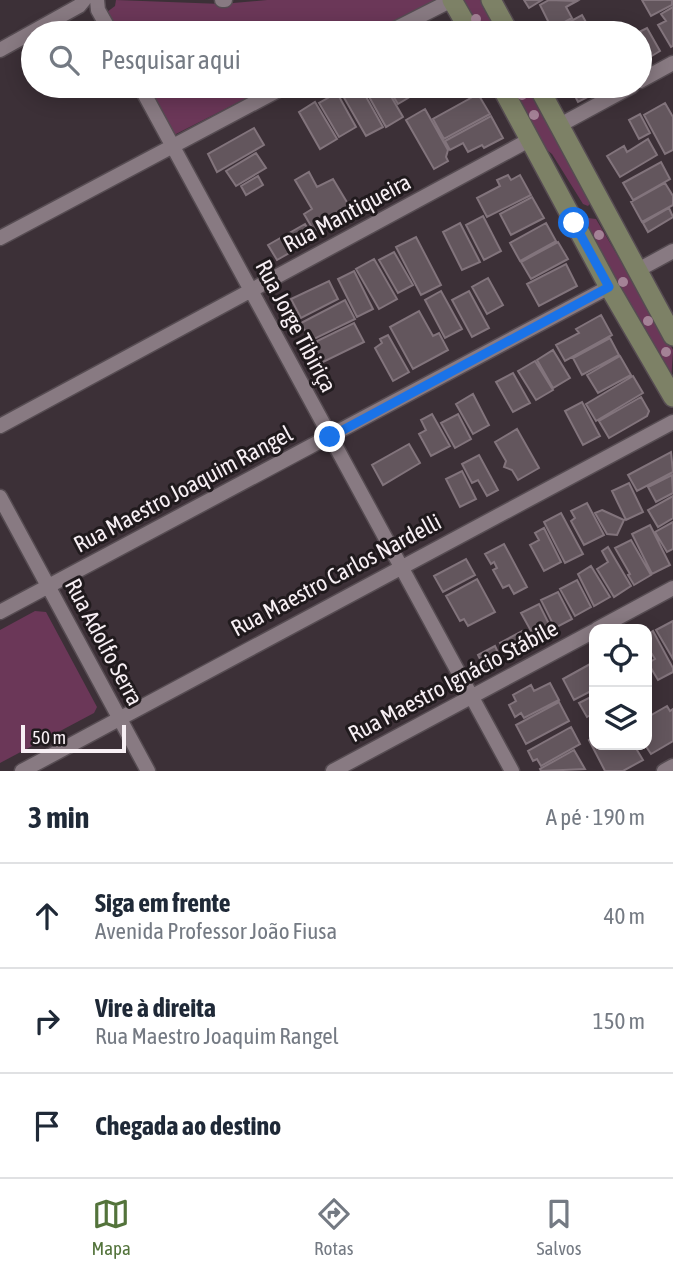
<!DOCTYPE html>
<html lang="pt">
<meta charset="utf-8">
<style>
:root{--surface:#fff;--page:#f2f2f3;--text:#1f2937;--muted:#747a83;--line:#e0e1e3;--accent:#53733b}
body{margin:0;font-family:"Asap Condensed",sans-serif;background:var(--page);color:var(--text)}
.controls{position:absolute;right:21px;bottom:21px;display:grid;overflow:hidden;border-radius:14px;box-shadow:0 4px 18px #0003}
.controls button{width:63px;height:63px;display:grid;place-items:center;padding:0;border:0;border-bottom:2px solid var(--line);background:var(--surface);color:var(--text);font:35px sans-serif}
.scale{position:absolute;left:21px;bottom:18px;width:105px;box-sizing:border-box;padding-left:7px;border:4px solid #f7eff4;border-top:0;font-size:19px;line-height:24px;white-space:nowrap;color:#f7eff4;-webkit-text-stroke:5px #201a1d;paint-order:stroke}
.stop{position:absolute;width:21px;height:21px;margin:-16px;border:5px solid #1a73e8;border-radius:50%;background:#fff}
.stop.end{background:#1a73e8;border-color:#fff;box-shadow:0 2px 7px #0008}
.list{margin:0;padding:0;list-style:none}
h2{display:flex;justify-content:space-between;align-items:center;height:91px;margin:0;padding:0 28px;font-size:30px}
h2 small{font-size:23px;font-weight:400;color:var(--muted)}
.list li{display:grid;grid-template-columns:46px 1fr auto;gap:21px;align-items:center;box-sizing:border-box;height:105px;padding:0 28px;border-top:2px solid var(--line)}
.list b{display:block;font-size:26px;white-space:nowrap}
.list p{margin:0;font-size:23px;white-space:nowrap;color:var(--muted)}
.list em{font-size:23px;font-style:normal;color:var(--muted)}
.icon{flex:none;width:38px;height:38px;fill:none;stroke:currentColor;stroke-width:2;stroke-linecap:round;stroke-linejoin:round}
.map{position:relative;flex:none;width:673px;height:771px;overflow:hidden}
.search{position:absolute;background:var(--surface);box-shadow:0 4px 18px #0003;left:21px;right:21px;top:21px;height:77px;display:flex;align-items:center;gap:18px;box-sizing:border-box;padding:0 24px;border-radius:38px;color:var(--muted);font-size:26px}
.sheet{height:406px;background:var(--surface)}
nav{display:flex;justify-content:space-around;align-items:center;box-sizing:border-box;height:98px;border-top:2px solid var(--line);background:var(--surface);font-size:19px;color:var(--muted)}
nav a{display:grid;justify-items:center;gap:4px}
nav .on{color:var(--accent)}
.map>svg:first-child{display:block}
.green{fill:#6b3758}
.building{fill:#63565d;stroke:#82747c;stroke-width:2}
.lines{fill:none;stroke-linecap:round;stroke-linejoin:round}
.street-casing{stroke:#564c52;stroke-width:17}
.secondary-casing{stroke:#564c52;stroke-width:22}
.street{stroke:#887a82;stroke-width:14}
.secondary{stroke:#7d8166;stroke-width:19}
.tree{fill:#a48296}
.route{stroke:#1a73e8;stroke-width:9}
.labels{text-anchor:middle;stroke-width:6;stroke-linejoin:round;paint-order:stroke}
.street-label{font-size:23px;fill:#f7eff4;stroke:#201a1d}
</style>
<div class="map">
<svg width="673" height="771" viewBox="0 0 673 771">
<rect width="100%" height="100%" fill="#3c3037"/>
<path class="green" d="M 116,0 L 222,4 L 267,0 L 437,0 L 372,33 L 119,33 L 107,12 L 115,6 Z
M 462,0 L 485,0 L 502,33 L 480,33 Z
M 148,86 L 270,86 L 174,135 Z
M 508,86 L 530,86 L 592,201 L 588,206 L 583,204 L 552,154 L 538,143 Z
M 588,218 L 596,219 L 626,270 L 640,288 L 673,350 L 671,382 L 586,224 Z
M 35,611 L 46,612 L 97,707 L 94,713 L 0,763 L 0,630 Z"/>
<path class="building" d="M 524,0 L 542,0 L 529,8 Z
M 549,0 L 577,1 L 566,7 L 572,18 L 552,29 L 540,5 Z
M 642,0 L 672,0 L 672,5 L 651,16 Z
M 673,7 L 673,46 L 671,47 L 658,25 L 666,21 L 661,14 Z
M 582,15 L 592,33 L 549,33 Z
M 647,28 L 660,51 L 640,63 L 640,33 L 637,33 Z
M 345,86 L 360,86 L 383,127 L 366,136 L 339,89 Z
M 363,86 L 385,86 L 403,117 L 386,127 Z
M 387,86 L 415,86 L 418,92 L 398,104 Z
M 570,86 L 609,86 L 578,102 Z
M 337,93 L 356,127 L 339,137 L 319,103 Z
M 478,94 L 490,114 L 444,139 L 433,119 Z
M 315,102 L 337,139 L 320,149 L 299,112 Z
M 665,103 L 673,117 L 673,150 L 665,154 L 644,115 Z
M 425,109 L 448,150 L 446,157 L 448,161 L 434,169 L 406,120 Z
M 640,114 L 650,133 L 639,139 L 629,120 Z
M 491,116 L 503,138 L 484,148 L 482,145 L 468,152 L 463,143 L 450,150 L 445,141 Z
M 254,128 L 264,145 L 217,172 L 208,154 Z
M 648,139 L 657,155 L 620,177 L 607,156 L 624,146 L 627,152 Z
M 256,153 L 266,168 L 236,186 L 226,171 Z
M 661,162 L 670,179 L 633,200 L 623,183 Z
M 309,172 L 317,187 L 333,179 L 351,209 L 314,231 L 304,214 L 312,209 L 295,180 Z
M 508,175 L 511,180 L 520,175 L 531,195 L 487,217 L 477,198 L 500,186 L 497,180 Z
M 258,176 L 263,185 L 246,195 L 241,186 Z
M 665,183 L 673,196 L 673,205 L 642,222 L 631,202 Z
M 532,197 L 544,218 L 511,235 L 500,214 Z
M 669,208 L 673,217 L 648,232 L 643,223 Z
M 483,216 L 501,251 L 484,260 L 466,225 Z
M 460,223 L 480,262 L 462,270 L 443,232 Z
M 546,223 L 556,241 L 520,261 L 510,243 Z
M 305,224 L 314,239 L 277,260 L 268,245 Z
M 416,237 L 441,285 L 421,295 L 396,247 Z
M 558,242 L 568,259 L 531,279 L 521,262 Z
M 394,252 L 413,285 L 398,293 L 379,260 Z
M 374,259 L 397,299 L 379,309 L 356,269 Z
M 566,264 L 577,286 L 539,306 L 527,284 Z
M 354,271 L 373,309 L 357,317 L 338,279 Z
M 488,278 L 503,305 L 487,314 L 472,287 Z
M 329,281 L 338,299 L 301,318 L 291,299 Z
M 441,291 L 462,329 L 445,338 L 425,300 Z
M 469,291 L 489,328 L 472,337 L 452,300 Z
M 345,300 L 355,319 L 310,341 L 301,323 Z
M 419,311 L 433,336 L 439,333 L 448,350 L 413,369 L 390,327 Z
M 601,315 L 612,335 L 565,361 L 556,345 L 579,333 L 576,329 Z
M 354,323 L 364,342 L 319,364 L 309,345 Z
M 388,335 L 409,372 L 393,381 L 375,348 L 382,343 L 380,339 Z
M 610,338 L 619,355 L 582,375 L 573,358 Z
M 553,350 L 570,378 L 553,388 L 537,360 Z
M 620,356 L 631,375 L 598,393 L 587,375 Z
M 535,361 L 553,390 L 536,400 L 518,371 Z
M 513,373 L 530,403 L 513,412 L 496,382 Z
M 633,376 L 643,393 L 596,421 L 586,404 Z
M 473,394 L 489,425 L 473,434 L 456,404 Z
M 641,397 L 649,411 L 647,416 L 609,438 L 599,421 Z
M 582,402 L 600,436 L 583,445 L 565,411 Z
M 432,414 L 450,446 L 431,456 L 419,434 L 426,430 L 421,420 Z
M 458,414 L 471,439 L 455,448 L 441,423 Z
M 517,429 L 539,468 L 518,480 L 512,470 L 504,467 L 506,461 L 495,442 Z
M 409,444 L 420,463 L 383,485 L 372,465 Z
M 671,452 L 673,472 L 637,491 L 628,475 Z
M 479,455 L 498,490 L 487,496 L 478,480 L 472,483 L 462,464 Z
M 462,471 L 476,499 L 460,507 L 446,479 Z
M 672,475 L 673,493 L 656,502 L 648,487 Z
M 629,483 L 643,512 L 626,520 L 612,491 Z
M 673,496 L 673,518 L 658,527 L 648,510 Z
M 587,503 L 604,535 L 584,545 L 571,521 L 575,518 L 571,511 Z
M 602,510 L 624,520 L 617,535 L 607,534 L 595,513 Z
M 561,513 L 583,554 L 565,563 L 544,522 Z
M 673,522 L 673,549 L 667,552 L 655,532 Z
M 650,525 L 670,565 L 652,574 L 632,534 Z
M 544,528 L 561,562 L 544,571 L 530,545 L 539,540 L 535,533 Z
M 631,540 L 651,575 L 634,585 L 628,575 L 630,574 L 615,548 Z
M 504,544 L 527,587 L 514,594 L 509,585 L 503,588 L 493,570 L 497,568 L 494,562 L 491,564 L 485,554 Z
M 608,547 L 631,586 L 614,597 L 597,569 L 608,562 L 602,551 Z
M 466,559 L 475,575 L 443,592 L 434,576 Z
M 591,566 L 610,597 L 594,606 L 578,574 Z
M 477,579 L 495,612 L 468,626 L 464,619 L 460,621 L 446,596 Z
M 577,580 L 591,607 L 575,616 L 560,589 Z
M 558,592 L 572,619 L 555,628 L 541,600 Z
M 539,604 L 553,632 L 536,640 L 521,613 Z
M 673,621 L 673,659 L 656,630 Z
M 522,631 L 530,647 L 509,658 L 500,643 Z
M 653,631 L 673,668 L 673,672 L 658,680 L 648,663 L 655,659 L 652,654 L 647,657 L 647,635 Z
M 495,646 L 502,661 L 485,669 L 478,655 Z
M 592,663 L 594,667 L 594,713 L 587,717 L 579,703 L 593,696 L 591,691 L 574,700 L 563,679 Z
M 550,683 L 559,700 L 524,718 L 521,713 L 515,717 L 509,705 L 516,701 L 513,695 L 531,685 L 534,691 Z
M 559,702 L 569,721 L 526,744 L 516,725 Z
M 667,706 L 670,711 L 673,709 L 673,741 L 651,754 L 645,745 L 647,721 L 650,719 L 648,717 Z
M 571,727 L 580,744 L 541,766 L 537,759 L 533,761 L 528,751 Z
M 594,737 L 594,745 L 634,745 L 643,760 L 623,771 L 605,771 L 589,740 Z
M 574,750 L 585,769 L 541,771 L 540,769 Z"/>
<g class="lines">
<defs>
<path id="street" d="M 97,0 L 98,10 L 111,33
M 222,0 L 225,0
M 387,33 L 452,0
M 0,50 L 79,6 L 84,0
M 640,81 L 673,63
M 140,86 L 512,771
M 560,125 L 632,86
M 0,238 L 286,86
M 638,270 L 673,251
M 0,426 L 531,139
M 0,497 L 148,771
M 0,612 L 609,287
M 597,629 L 673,588
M 22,771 L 673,422
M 333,771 L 594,631
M 664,771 L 673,766"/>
<path id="secondary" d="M 452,0 L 471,33
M 491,0 L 509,33
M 501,86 L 609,287 L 673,397
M 538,86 L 673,336"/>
</defs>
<use href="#street" class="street-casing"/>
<use href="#secondary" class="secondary-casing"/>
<use href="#street" class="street"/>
<use href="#secondary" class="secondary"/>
</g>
<g class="tree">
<circle cx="476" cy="19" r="5"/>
<circle cx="522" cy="95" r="5"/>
<circle cx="534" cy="115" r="5"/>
<circle cx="599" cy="235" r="5"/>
<circle cx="623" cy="282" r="5"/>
<circle cx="648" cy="321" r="5"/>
<circle cx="666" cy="352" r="5"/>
</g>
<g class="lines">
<path class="route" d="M 330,437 L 609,287 L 574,223"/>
</g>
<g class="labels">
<g class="street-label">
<text transform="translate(347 213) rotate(-28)" y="8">Rua Mantiqueira</text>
<text transform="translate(296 326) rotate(62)" y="8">Rua Jorge Tibiriça</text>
<text transform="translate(183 489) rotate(-28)" y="8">Rua Maestro Joaquim Rangel</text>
<text transform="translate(336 575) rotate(-28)" y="8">Rua Maestro Carlos Nardelli</text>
<text transform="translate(104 642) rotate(62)" y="8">Rua Adolfo Serra</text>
<text transform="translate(453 681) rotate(-28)" y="8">Rua Maestro Ignácio Stábile</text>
</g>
</g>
</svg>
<div class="controls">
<button><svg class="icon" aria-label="locate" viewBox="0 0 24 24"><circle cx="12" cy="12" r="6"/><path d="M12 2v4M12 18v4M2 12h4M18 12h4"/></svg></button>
<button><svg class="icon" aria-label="layers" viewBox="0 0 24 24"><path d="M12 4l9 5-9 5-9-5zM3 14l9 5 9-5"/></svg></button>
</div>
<div class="scale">50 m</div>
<div class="stop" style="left:574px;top:223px"></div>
<div class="stop end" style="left:330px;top:437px"></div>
<div class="search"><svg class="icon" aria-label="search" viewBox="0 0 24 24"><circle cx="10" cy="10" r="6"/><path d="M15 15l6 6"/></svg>Pesquisar aqui</div>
</div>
<section class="sheet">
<h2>3 min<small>A pé · 190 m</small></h2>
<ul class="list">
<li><svg class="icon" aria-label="ahead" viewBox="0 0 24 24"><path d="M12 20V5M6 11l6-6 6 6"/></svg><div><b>Siga em frente</b><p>Avenida Professor João Fiusa</p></div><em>40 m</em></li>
<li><svg class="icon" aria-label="right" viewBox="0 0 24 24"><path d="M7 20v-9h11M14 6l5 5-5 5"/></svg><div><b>Vire à direita</b><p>Rua Maestro Joaquim Rangel</p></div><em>150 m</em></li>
<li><svg class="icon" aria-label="arrive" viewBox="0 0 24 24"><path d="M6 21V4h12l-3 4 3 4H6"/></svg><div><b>Chegada ao destino</b></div></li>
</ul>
</section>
<nav>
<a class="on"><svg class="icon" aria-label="map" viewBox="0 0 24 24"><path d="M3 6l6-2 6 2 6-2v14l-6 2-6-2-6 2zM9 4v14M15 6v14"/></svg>Mapa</a>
<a><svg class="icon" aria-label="directions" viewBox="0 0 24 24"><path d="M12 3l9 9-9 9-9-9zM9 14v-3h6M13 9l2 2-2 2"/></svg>Rotas</a>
<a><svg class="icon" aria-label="saved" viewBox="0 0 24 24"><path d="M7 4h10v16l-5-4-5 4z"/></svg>Salvos</a>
</nav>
